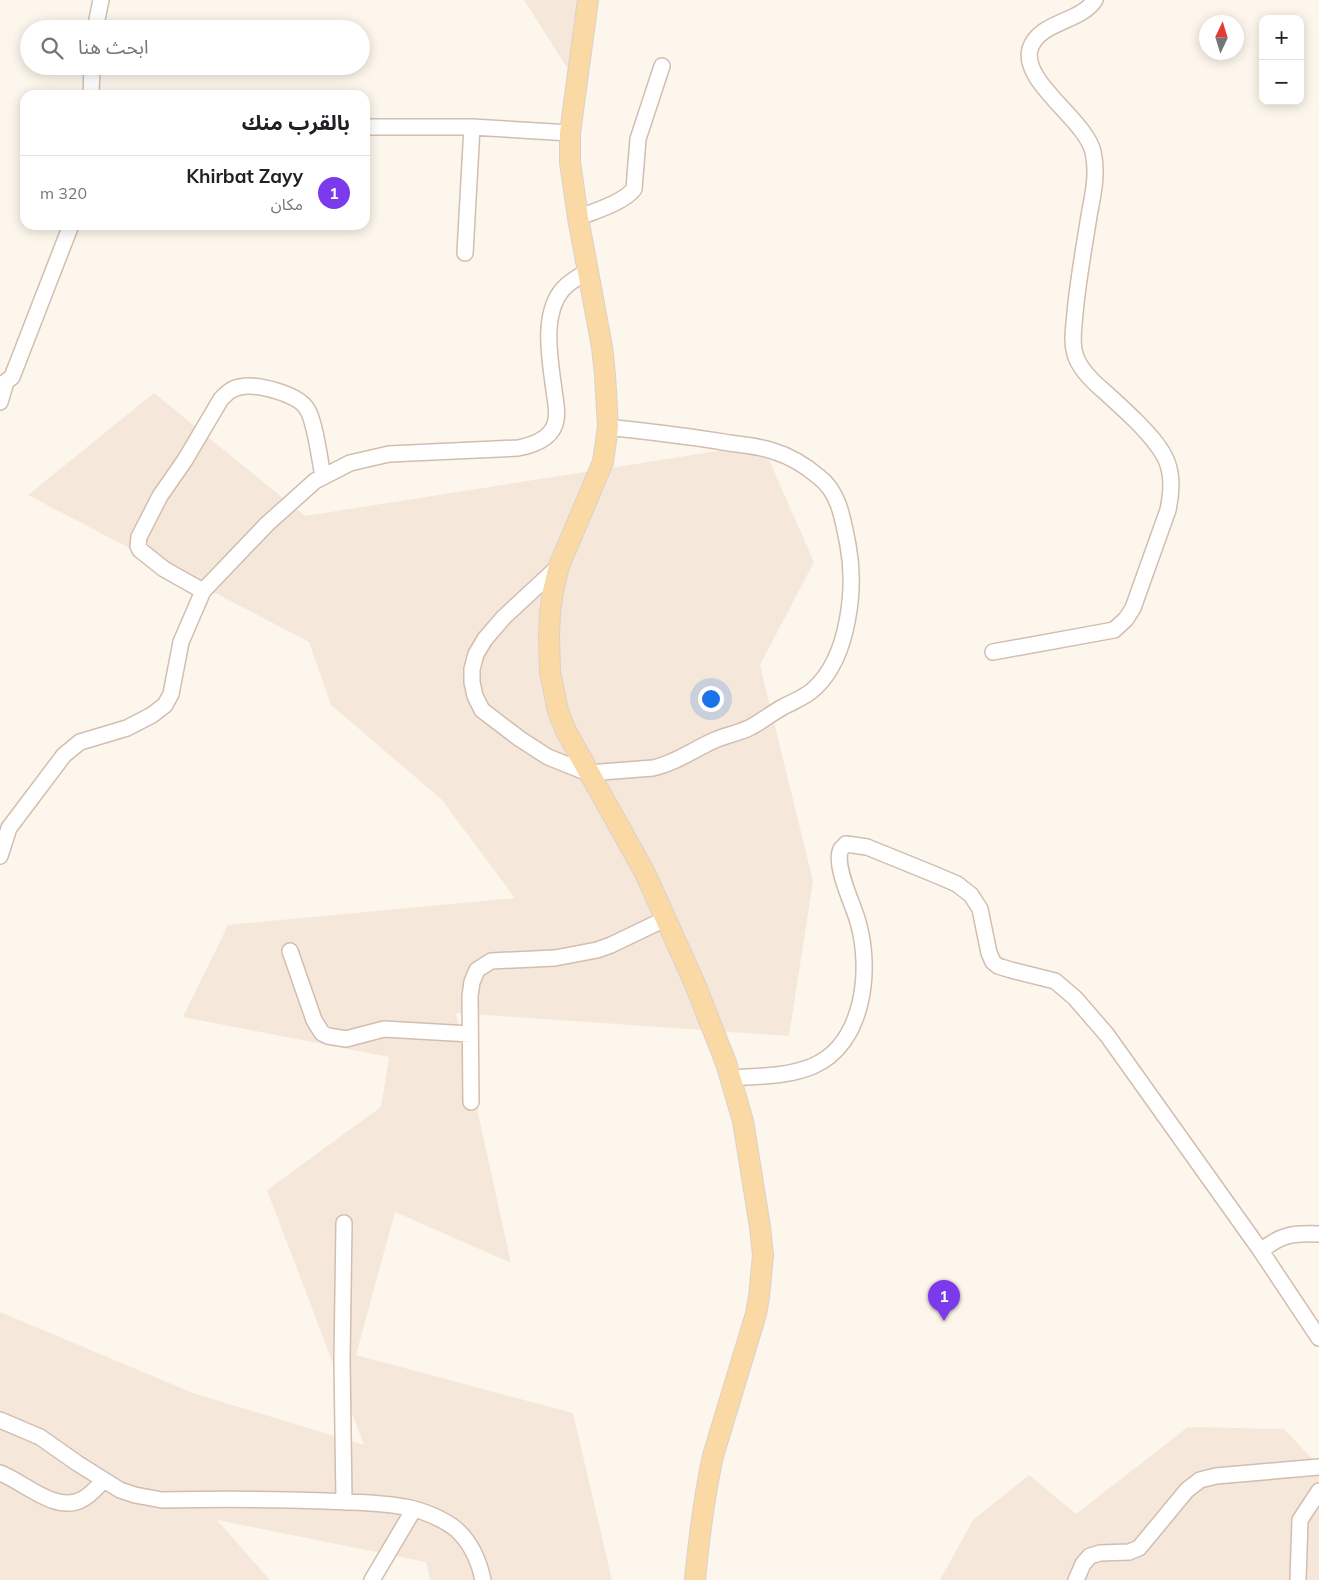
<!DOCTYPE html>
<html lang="ar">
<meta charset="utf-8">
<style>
:root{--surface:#fff;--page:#f2f2f2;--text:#202124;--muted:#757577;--line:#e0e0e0;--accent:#7c3aed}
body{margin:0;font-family:Mulish,"Noto Sans Arabic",sans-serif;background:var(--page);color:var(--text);direction:rtl}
.controls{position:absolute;right:15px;top:15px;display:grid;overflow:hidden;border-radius:10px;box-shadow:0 2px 12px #0003}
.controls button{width:45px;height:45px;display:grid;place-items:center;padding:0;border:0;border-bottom:1px solid var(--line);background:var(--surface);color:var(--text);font:25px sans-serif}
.compass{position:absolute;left:1199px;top:15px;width:45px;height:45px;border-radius:50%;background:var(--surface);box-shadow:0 2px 12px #0003;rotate:4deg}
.you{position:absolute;left:710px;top:698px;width:18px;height:18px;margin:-12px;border:4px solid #fff;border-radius:50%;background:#1a73e8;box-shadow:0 0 0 8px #1a73e833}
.badge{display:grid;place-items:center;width:32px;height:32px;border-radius:50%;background:var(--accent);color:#fff;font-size:16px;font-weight:700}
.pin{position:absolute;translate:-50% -41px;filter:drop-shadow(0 1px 2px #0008)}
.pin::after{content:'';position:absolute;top:26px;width:18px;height:15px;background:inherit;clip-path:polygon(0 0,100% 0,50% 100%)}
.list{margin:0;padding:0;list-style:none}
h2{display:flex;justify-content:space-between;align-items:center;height:65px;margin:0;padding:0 20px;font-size:21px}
h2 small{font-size:16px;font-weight:400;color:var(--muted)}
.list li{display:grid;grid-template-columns:32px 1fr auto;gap:15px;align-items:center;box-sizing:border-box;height:75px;padding:0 20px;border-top:1px solid var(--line)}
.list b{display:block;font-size:19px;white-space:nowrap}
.list p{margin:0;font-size:16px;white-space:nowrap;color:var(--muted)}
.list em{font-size:16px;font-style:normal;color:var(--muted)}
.icon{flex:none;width:28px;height:28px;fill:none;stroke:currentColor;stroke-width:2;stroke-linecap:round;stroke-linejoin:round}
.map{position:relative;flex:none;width:1319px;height:1580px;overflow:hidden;direction:ltr}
.search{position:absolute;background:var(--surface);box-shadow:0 2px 12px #0003;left:20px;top:20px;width:350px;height:55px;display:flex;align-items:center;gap:12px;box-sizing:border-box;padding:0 18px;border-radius:28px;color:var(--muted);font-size:19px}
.panel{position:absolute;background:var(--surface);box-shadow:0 2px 12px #0003;left:20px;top:90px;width:350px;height:140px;border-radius:15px;direction:rtl}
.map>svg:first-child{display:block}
.residential{fill:#f5e8da}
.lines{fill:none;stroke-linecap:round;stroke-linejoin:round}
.minor-casing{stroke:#d1beb0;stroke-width:18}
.major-casing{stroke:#dad1cd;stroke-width:22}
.minor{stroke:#fff;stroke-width:15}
.major{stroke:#fbd9a5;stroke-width:20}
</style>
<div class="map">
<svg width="1319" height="1580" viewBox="0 0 1319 1580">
<rect width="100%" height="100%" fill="#fdf6ec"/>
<path class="residential" d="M 524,0 L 597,0 L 578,85 Z
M 154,393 L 305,516 L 762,444 L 814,562 L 760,665 L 813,881 L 789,1036 L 456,1013 L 511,1263 L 395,1212 L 356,1355 L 573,1413 L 612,1580 L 430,1580 L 426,1562 L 217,1520 L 270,1580 L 0,1580 L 0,1312 L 193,1393 L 364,1445 L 267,1190 L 381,1107 L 389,1057 L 183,1017 L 228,925 L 515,898 L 441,799 L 331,705 L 309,642 L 28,495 Z
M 1188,1427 L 1284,1429 L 1319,1466 L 1319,1580 L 940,1580 L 973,1520 L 1029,1475 L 1076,1514 Z"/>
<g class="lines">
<defs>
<path id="minor" d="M 95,29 L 101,0
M 91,95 L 92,66
M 365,127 L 472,127 L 570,133
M 578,218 C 594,211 623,203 634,189 L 638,139 L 662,66
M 465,253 L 472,127
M 0,384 L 4,383 L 12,377 L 71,225
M 0,402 L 6,382
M 559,566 L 504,617 L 485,639 L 476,654 L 472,669 L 472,682 L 475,696 L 482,710 L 520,739 L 548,757 L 588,773 L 653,768 C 676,763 694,749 715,740 C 727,735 739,733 751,727 C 762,721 772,713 783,707 C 794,701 806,697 815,688 C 849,656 856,588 848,545 C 843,521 840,493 819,477 C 806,466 790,456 773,451 C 759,446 743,445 729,443 C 689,436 649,432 608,427
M 203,591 L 164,569 L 140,550 L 138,546 L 139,537 L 160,496 L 185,460 L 221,399 C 227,393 232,388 240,387 C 257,383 298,394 307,409 C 315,421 320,461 323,477
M 993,652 L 1114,630 L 1126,619 L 1133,608 L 1168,510 C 1177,468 1166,452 1138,423 C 1127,412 1116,402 1105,392 C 1093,382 1079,369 1075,354 C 1071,341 1074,327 1075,313 C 1078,280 1084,248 1089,216 C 1093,195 1098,173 1093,152 C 1086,120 1021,82 1030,49 C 1039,21 1080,23 1095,0
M 0,856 L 9,828 L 64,755 L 80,742 L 127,728 L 152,715 L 165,705 L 171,694 L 181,642 L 203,591 L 267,524 L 315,481 L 350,463 L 389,454 L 518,448 C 534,445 553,438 556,420 C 558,411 555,399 554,390 C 550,360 541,314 563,289 C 570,281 580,276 588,271
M 290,951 L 314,1020 L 322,1033 L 328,1036 L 346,1039 L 384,1029 L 470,1034
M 730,1078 C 758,1076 787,1077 813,1066 C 864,1044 872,970 858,922 C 854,906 833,865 841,849 C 842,847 845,846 846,844 L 867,847 L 936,875 L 957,884 L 971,895 L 980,909 L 989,953 L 993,962 L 998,966 L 1011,970 L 1055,981 L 1075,998 L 1107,1035 L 1261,1251
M 471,1102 L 470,996 L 472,982 L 477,970 L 491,961 L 555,958 L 597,950 L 611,945 L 665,919
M 1319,1234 C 1294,1233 1281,1234 1261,1251 L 1319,1338
M 0,1420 L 40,1437 L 77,1463 L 120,1490 L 135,1495 L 162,1500 C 216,1499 271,1499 325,1501 C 352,1502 380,1502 405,1507 C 422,1510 444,1519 457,1530 C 472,1544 479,1561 483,1580
M 0,1473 C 24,1482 55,1513 81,1500 C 90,1496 97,1487 104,1480
M 344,1502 L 342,1360 L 344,1223
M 372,1580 L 414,1509
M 1076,1580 L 1083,1564 L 1090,1556 L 1100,1553 L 1129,1552 L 1139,1548 L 1187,1490 L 1200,1480 L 1216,1476 L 1319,1467
M 1298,1580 L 1300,1520 L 1319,1491"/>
<path id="major" d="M 588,0 L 570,133 L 570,162 L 578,218 L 602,347 L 605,375 L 608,427 L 603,462 L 559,566 L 553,591 L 550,613 L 549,636 L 550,672 L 558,711 L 566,731 L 645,873 L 695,984 L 726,1063 L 743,1121 L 760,1227 L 763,1255 L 759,1297 L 756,1314 L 713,1456 C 704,1497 699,1538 695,1580"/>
</defs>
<use href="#minor" class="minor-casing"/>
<use href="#major" class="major-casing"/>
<use href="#minor" class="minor"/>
<use href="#major" class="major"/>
</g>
</svg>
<div class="controls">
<button>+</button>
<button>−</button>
</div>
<svg class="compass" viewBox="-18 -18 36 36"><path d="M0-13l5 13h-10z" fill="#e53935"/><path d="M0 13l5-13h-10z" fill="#757577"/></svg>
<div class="you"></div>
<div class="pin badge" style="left:944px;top:1321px">1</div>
<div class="search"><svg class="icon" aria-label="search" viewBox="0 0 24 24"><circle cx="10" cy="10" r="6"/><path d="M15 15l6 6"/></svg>ابحث هنا</div>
<section class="panel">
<h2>بالقرب منك<small></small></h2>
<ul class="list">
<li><span class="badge">1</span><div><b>Khirbat Zayy</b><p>مكان</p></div><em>320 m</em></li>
</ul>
</section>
</div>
